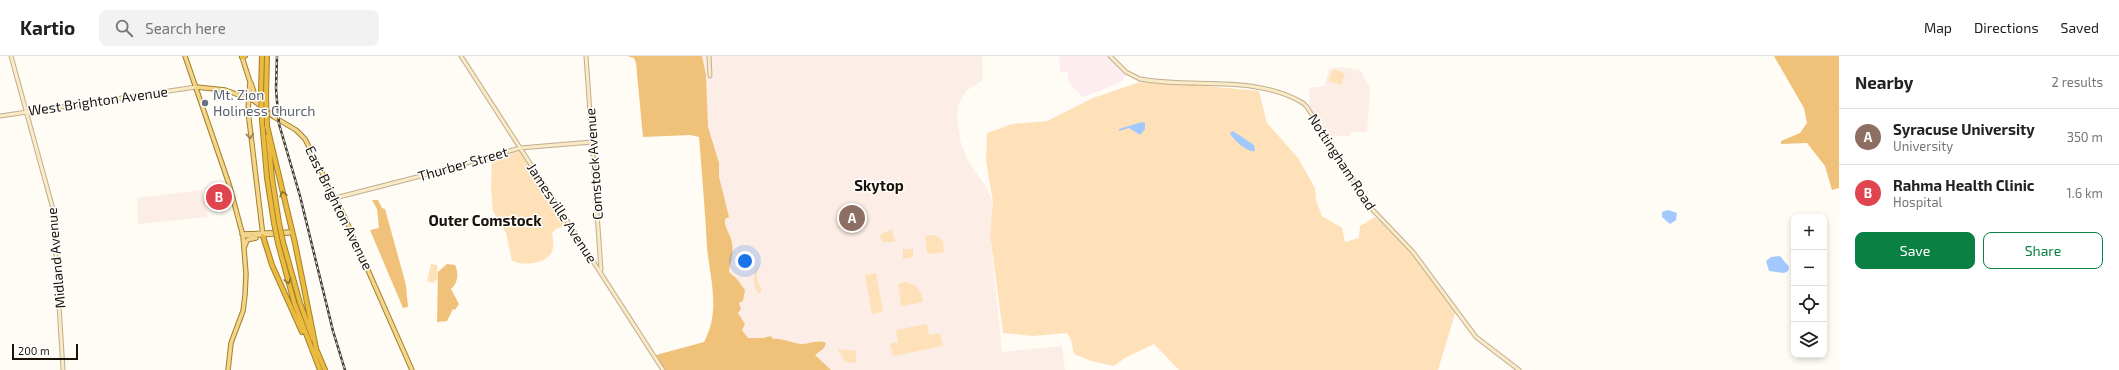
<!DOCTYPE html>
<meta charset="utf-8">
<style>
:root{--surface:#fff;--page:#f2f2f2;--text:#222;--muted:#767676;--line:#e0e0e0;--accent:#0b8043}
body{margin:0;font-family:"Exo 2",sans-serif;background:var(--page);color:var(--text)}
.controls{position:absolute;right:12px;bottom:12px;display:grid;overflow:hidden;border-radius:8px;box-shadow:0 2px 6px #0003}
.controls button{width:36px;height:36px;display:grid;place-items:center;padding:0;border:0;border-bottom:1px solid var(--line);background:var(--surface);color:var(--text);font:20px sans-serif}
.scale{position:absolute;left:12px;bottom:10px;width:66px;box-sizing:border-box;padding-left:4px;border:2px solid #1a1309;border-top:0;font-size:11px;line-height:14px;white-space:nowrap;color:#1a1309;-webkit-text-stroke:3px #fff;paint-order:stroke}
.you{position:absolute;left:745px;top:205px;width:14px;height:14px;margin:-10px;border:3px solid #fff;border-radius:50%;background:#1a73e8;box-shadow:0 0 0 6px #1a73e833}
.badge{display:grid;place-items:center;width:26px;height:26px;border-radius:50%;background:var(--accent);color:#fff;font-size:13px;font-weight:700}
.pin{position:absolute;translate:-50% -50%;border:2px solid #fff;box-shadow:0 1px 4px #0006}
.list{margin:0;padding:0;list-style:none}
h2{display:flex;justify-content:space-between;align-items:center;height:52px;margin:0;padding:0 16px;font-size:17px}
h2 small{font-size:13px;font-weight:400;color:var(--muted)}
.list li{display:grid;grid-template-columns:26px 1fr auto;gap:12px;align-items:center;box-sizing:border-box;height:56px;padding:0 16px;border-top:1px solid var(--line)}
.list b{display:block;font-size:15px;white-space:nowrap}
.list p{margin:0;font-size:13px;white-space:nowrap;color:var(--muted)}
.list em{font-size:13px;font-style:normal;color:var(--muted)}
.actions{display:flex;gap:8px;padding:12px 16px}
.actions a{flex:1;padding:9px 0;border:1px solid var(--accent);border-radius:8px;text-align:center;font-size:14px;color:var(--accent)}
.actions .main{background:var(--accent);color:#fff}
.icon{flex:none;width:22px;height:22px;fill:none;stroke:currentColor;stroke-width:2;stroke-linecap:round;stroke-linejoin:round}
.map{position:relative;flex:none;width:1839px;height:314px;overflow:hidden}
header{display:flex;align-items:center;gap:24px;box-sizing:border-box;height:56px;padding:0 20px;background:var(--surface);border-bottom:1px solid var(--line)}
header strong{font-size:19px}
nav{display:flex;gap:22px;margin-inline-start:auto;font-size:14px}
.search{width:280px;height:36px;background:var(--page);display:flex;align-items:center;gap:10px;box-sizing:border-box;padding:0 14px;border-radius:8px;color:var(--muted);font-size:15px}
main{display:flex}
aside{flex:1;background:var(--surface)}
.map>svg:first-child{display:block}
.commercial{fill:#fdedf1}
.education{fill:#fceee7}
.green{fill:#fee1b8}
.forest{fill:#f0c179}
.water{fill:#a2c9fd}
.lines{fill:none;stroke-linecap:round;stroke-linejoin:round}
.secondary-casing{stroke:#c1ae93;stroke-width:5}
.primary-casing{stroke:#a2802c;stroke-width:5.5}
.highway-casing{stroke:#a2802c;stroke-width:6}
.secondary{stroke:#f9ebc5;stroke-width:3}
.primary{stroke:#f3d68c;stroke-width:3.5}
.highway{stroke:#ebbb3f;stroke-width:4}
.rail-casing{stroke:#423c33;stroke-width:2.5}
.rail{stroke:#fff;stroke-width:1;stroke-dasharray:3;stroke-linecap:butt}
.highway-bridge-casing{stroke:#a2802c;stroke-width:6;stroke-linecap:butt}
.highway-bridge{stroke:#ebbb3f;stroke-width:4}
.oneway{stroke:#917e51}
.oneway2{stroke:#8d6f27}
.worship-dot{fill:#6b7280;stroke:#fff;stroke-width:1.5}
.labels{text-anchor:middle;stroke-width:3;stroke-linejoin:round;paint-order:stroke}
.worship-label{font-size:14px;fill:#5b616d;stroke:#fff;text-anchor:start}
.street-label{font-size:14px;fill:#1a1309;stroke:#fff}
.neighbourhood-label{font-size:15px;font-weight:bold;fill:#1a1309;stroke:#fff}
</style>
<header>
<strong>Kartio</strong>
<div class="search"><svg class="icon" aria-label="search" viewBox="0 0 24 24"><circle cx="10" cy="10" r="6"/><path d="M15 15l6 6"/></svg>Search here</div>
<nav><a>Map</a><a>Directions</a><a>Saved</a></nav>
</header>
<main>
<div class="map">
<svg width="1839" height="314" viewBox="0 0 1839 314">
<rect width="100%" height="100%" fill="#fffbf5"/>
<path class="commercial" d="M 1059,0 L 1107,0 L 1126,19 L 1120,27 L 1083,41 L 1068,26 L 1068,16 L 1060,16 Z"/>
<path class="education" d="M 695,0 L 982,0 L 983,24 L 966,35 L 958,49 L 957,63 L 961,87 L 969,107 L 986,131 L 993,146 L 990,178 L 1002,296 L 1062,290 L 1065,314 L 740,314 Z
M 1340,11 L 1360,14 L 1370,32 L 1367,76 L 1352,76 L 1350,80 L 1336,80 L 1328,82 L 1310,51 L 1309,32 L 1325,30 L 1329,13 Z
M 202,134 L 208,161 L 138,168 L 137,144 L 138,142 Z"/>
<path class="green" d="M 1333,13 L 1343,17 L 1345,19 L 1341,29 L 1328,25 Z
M 1140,26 L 1195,29 L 1259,35 L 1267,67 L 1298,102 L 1315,132 L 1316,144 L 1322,160 L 1342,172 L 1345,186 L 1359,182 L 1360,170 L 1375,161 L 1417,199 L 1457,251 L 1438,314 L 1179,314 L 1154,288 L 1125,302 L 1114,310 L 1091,305 L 1074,298 L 1071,284 L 1067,277 L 1033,280 L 1003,277 L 990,178 L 993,146 L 986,105 L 987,77 L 1012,68 L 1047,65 L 1093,42 Z
M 519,94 L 569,169 L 556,173 L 552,177 C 553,184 554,190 552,196 C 546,208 523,210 512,205 L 506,177 L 493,155 L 491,134 L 492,101 Z
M 842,165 L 851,171 L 848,177 L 838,171 Z
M 892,173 L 895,186 L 882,186 L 880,179 Z
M 935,179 L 943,185 L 944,196 L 929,198 L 927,196 L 925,180 Z
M 903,193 L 913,193 L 913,201 L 903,203 Z
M 431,208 L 437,209 L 438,222 L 433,227 L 427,225 Z
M 757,209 L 757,224 L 762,235 L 759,238 C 751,230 754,219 757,209 Z
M 876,217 L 883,256 L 872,258 L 865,219 Z
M 906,226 C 918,229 921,235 923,246 L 903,250 L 901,249 L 898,228 Z
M 927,268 L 929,279 L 940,277 L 943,290 L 893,300 L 890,288 L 898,286 L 896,274 Z
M 838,293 L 856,295 L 856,307 L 845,306 Z"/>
<path class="forest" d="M 627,0 L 702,0 L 706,19 L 708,71 L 719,107 L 719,121 L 729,161 L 725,163 C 724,173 731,178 732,187 C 734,197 730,207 729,216 L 736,222 L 745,234 L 743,245 L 739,247 L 741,253 L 738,257 L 745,268 L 742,274 L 748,282 L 763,282 L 771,280 L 773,283 C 783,282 791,287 801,288 C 810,288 817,283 826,287 L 824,292 L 815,299 L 831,314 L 665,314 L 656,299 L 704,286 C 721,255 710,223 707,191 C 705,154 702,118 699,81 L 690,79 L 643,81 L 636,7 L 634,2 Z
M 1774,0 L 1839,0 L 1839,132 L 1832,134 L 1825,110 L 1807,87 L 1781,88 L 1781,85 L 1800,77 L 1807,67 L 1804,52 Z
M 372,144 L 378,144 L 382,152 L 385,153 L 406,229 L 408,251 L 403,252 L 370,174 L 379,172 L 377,153 Z
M 447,208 L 455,209 C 459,217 458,227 451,233 L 459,248 L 455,254 L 453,253 L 447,265 L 437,266 L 438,216 Z"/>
<path class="water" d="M 1142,66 L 1145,67 L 1145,73 L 1140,79 L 1129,72 L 1119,75 L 1119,73 Z
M 1233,75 L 1254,89 L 1255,95 C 1248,97 1233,84 1230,77 Z
M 1668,154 L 1677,157 L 1676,164 L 1670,168 L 1662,161 L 1662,156 Z
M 1780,200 L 1789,211 L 1788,215 L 1784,217 L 1769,215 L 1766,205 L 1771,201 Z"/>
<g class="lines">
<defs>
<path id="secondary" d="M 11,0 L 53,153 L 63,314
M 461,0 L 663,314
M 586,0 L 601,214
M 709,0 L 710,20
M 1110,0 L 1126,16 L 1140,23 C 1193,33 1254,18 1303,47 L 1307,51 L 1370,151 L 1413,196 L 1476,281 L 1519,314
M 0,60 L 196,31
M 335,142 L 417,121 L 520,92 L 592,86"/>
<path id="primary" d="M 185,0 L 229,128 L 243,180 L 246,218 L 245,239 L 243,255 L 231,287 L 228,314
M 242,1 L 250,26 L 248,55 L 263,180
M 251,27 L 257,46
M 196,31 L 225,34 L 253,44 L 274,61 L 296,74 L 305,83 L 345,162 L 412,314
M 242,178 L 292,176
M 243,180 L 289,177
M 245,190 L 247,184 L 256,182"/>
<path id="highway" d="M 242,1 L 245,0
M 261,35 L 262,0
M 266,40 L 267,0
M 262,64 L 267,122 L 274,167
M 267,70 L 295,187 L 317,297
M 268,80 L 272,122 L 279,167
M 263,180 L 272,209 L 302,276
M 283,186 L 300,247 L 313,283
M 278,187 L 294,246 L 320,314
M 317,295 L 325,314"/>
</defs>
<use href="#secondary" class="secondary-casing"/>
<use href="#primary" class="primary-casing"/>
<use href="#highway" class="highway-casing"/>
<use href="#secondary" class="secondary"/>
<use href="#primary" class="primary"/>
<use href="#highway" class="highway"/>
<defs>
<path id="rail" d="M 277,0 L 276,33 L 279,68 L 300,140 L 333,275 L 345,314"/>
</defs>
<use href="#rail" class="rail-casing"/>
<use href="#rail" class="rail"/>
<defs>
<path id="highway-bridge" d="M 261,35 L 262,64
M 266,40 L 267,70
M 274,167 L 278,187
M 279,167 L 283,186"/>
</defs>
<use href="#highway-bridge" class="highway-bridge-casing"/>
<use href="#highway-bridge" class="highway-bridge"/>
</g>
<defs><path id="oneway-chevron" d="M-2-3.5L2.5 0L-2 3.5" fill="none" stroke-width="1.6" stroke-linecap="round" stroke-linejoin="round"/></defs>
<use class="oneway" href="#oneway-chevron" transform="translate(250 80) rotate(84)"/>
<g class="oneway2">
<use href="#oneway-chevron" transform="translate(283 138) rotate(-103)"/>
<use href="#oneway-chevron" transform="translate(288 225) rotate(75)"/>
</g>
<circle class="worship-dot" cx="205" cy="47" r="4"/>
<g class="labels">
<g class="worship-label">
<text x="213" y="44">Mt. Zion<tspan x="213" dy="16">Holiness Church</tspan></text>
</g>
<g class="street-label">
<text transform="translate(98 45) rotate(-8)" y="5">West Brighton Avenue</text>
<text transform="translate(1342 106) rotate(57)" y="5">Nottingham Road</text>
<text transform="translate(463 108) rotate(-16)" y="5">Thurber Street</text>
<text transform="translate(594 108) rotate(-94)" y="5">Comstock Avenue</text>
<text transform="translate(339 152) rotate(64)" y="5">East Brighton Avenue</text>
<text transform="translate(562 157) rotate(57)" y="5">Jamesville Avenue</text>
<text transform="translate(56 202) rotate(-95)" y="5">Midland Avenue</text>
</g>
<g class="neighbourhood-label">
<text x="879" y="135">Skytop</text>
<text x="485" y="170">Outer Comstock</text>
</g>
</g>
</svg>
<div class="controls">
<button>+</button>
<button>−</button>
<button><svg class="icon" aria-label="locate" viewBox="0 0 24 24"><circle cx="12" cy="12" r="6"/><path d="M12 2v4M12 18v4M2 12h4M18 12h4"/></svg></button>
<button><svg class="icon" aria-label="layers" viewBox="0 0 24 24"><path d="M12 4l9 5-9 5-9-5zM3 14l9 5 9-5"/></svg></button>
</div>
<div class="scale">200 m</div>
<div class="you"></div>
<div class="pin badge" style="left:852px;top:162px;background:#8d6e63">A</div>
<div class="pin badge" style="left:219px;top:141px;background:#e0444e">B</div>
</div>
<aside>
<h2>Nearby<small>2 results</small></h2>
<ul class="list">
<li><span class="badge" style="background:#8d6e63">A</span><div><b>Syracuse University</b><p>University</p></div><em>350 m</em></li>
<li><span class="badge" style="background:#e0444e">B</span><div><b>Rahma Health Clinic</b><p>Hospital</p></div><em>1.6 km</em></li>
</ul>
<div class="actions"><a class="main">Save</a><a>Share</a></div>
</aside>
</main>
